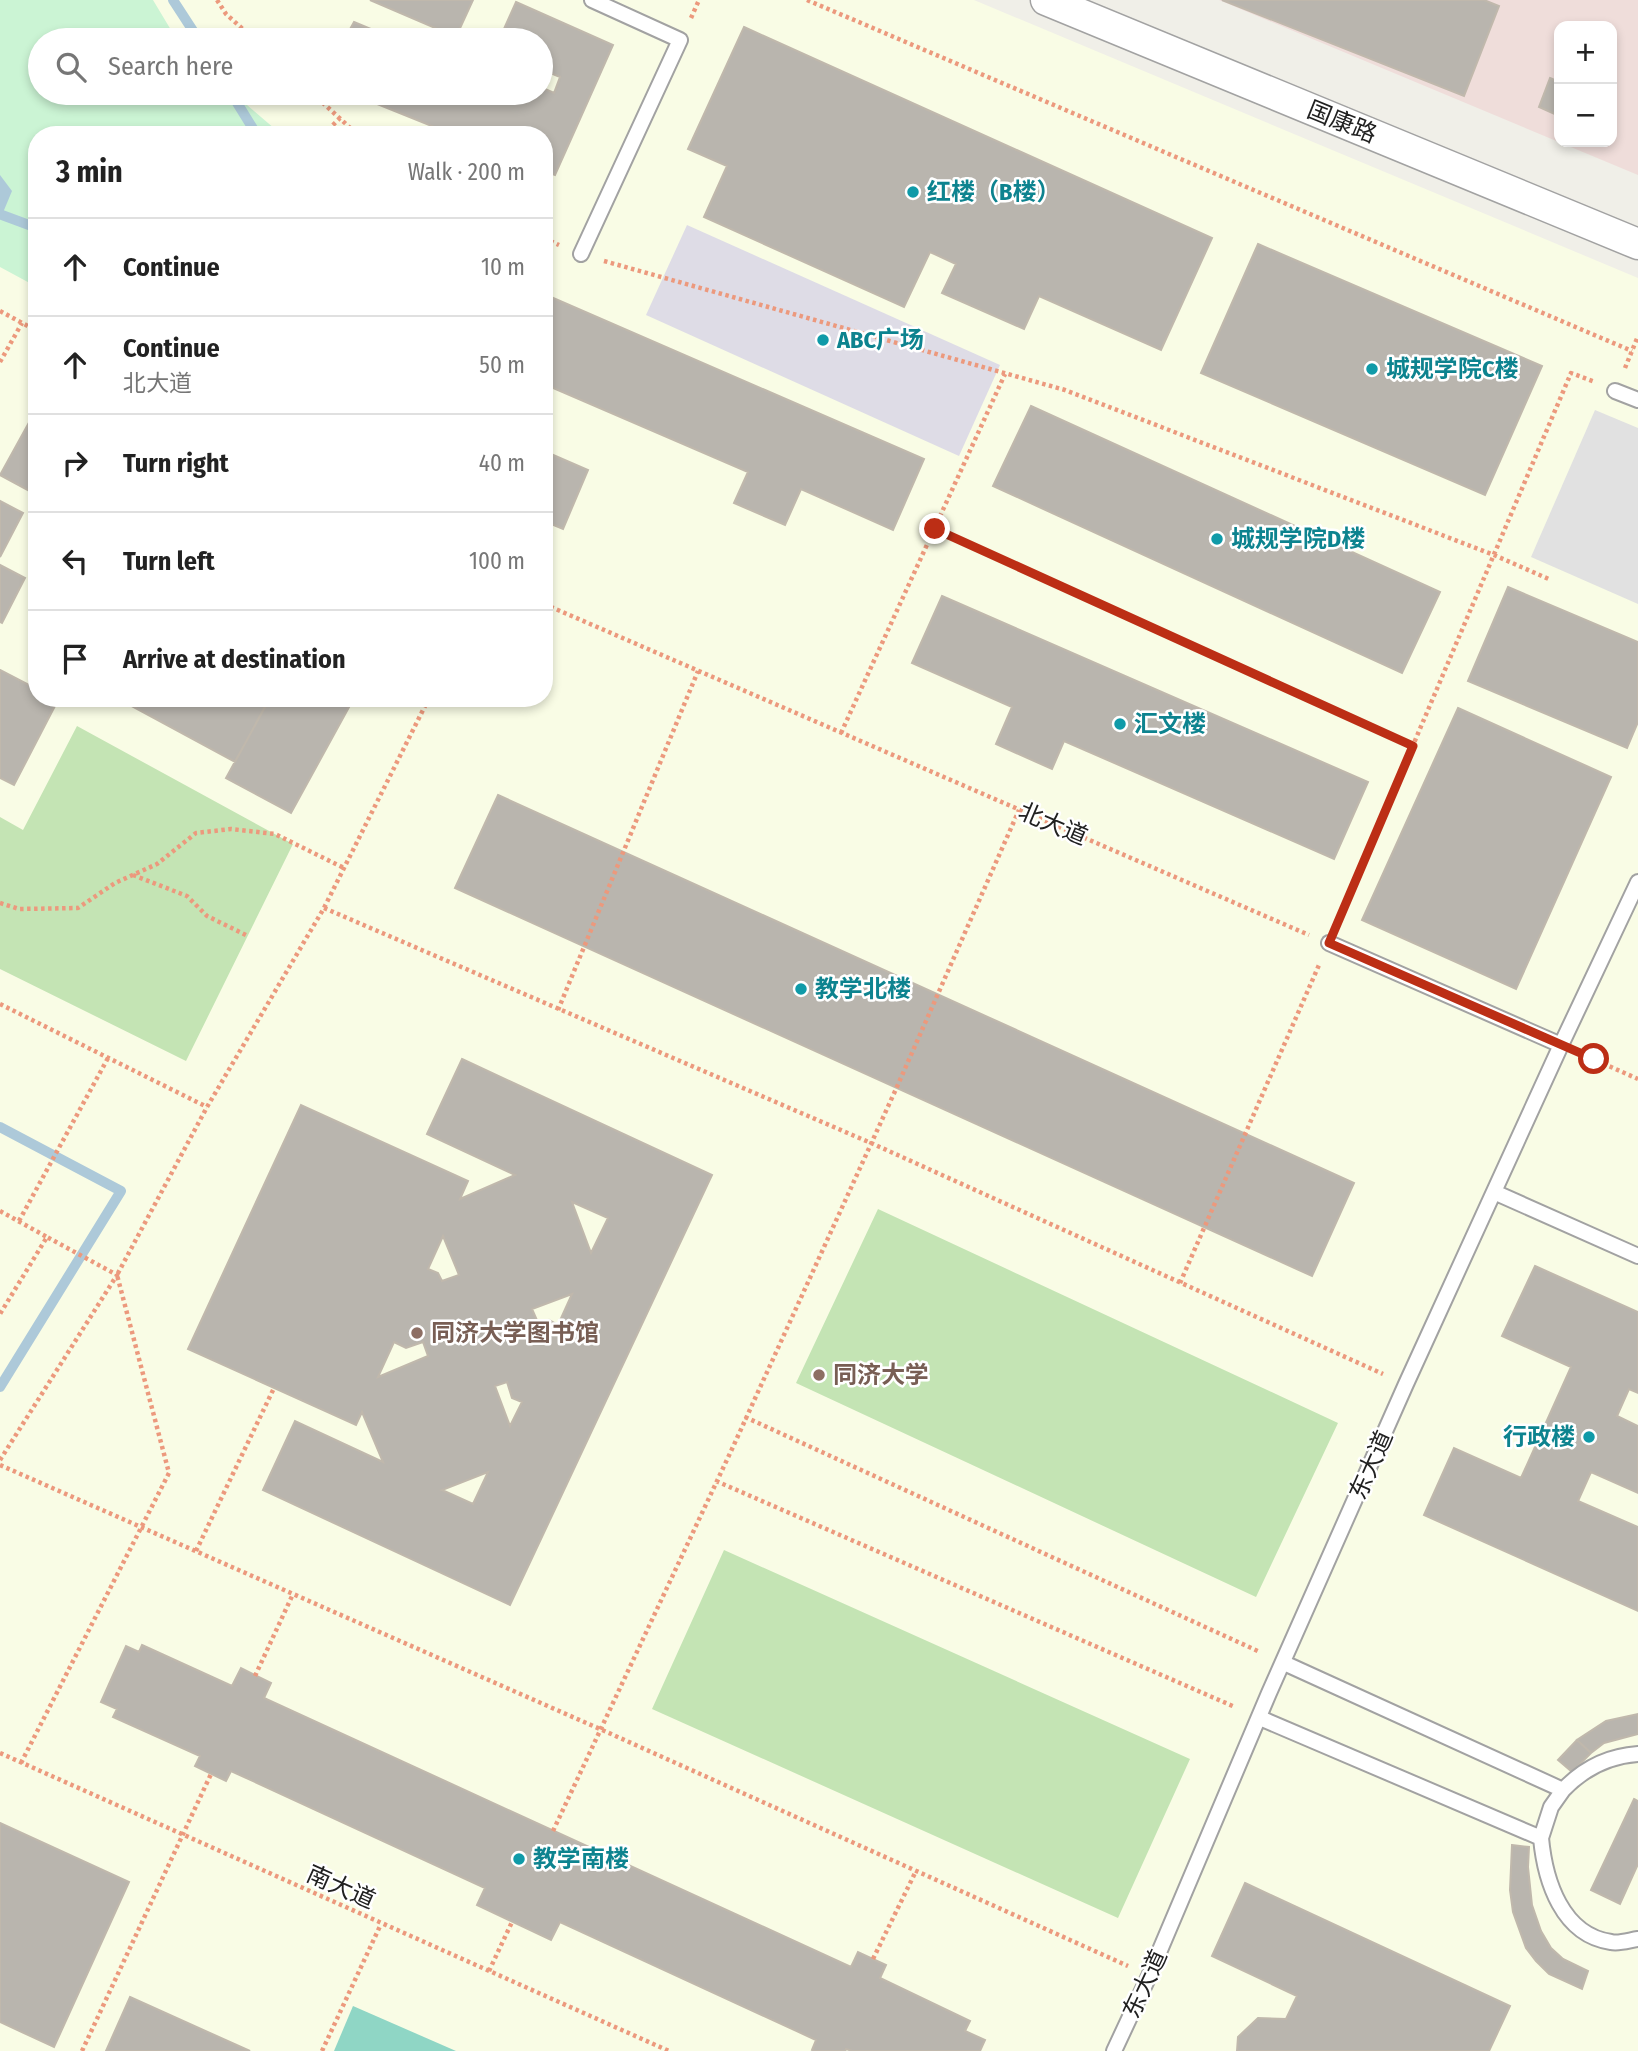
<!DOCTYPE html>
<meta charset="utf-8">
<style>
:root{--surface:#fff;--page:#f2f2f2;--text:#222;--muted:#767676;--line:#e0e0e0}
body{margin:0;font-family:"Fira Sans Condensed","Noto Sans SC",sans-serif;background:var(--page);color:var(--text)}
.controls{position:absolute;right:21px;top:21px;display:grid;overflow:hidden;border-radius:14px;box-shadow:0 4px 10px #0003}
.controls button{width:63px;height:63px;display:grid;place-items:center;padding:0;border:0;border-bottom:2px solid var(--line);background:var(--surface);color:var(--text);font:35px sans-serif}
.stop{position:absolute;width:21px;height:21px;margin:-16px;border:5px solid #bc2e15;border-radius:50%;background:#fff}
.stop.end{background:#bc2e15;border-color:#fff;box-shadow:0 2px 7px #0008}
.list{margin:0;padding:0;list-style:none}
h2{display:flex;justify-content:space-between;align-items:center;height:91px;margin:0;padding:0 28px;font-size:30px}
h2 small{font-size:23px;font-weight:400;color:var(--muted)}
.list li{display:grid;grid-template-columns:46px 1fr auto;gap:21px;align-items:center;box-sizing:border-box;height:98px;padding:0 28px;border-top:2px solid var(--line)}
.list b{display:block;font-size:26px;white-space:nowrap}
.list p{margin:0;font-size:23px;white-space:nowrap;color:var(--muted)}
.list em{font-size:23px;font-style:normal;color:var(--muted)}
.icon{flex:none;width:38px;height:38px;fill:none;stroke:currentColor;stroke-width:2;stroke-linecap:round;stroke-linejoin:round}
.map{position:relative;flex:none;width:1638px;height:2051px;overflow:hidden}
.search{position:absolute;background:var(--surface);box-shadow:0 4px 10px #0003;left:28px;top:28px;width:525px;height:77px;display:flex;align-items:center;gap:18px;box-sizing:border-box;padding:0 24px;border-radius:38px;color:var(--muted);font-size:26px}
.panel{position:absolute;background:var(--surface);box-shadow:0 4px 10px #0003;left:28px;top:126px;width:525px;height:581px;border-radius:28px}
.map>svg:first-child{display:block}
.commercial{fill:#efddda;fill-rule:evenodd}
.education{fill:#f9fce5;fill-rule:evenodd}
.grass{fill:#c4e4b4}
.park{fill:#cbf4d4}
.pitch{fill:#8fd6c5}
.parking{fill:#e1e1e1}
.plaza{fill:#dedce6}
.water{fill:#adc9d9}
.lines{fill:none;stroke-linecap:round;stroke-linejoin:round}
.stream{stroke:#adc9d9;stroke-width:10}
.building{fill:#b9b5ae;stroke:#c0b8ac;stroke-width:2;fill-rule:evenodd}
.lane-casing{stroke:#a2a2a2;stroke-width:18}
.street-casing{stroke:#a2a2a2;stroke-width:33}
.path{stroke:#ec997d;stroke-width:4.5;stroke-dasharray:3.5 3.5;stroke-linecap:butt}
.lane{stroke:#fff;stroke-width:14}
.street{stroke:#fff;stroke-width:30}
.route{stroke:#bc2e15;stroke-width:9}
.culture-dot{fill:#0f9aa8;stroke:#fff;stroke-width:2.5}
.education-dot{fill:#8d6e63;stroke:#fff;stroke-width:2.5}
.labels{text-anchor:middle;stroke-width:5;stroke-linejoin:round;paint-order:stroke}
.street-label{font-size:24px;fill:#212121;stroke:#fff}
.culture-label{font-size:24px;font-weight:bold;fill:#0d838f;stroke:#fff;text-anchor:start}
.education-label{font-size:24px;font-weight:bold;fill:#785e54;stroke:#fff;text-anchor:start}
</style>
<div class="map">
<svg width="1638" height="2051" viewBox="0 0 1638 2051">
<rect width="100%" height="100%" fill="#f0efe8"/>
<path class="commercial" d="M 1219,0 L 1638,0 L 1638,175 ZM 1559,26 L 1612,26 L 1612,142 L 1559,142 Z"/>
<path class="education" d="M 0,0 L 974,0 L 1638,278 L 1638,2051 L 0,2051 ZM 40,40 L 541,40 L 541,93 L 40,93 ZM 37,135 L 544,135 L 544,698 L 37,698 Z"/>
<path class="grass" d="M 77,726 L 293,844 L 186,1061 L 0,969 L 0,817 L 23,830 Z
M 878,1209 L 1338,1423 L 1256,1597 L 796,1383 Z
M 724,1550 L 1190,1759 L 1118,1918 L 652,1709 Z"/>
<path class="park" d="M 0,0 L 153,0 L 177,40 L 40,40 L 40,93 L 233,93 L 282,135 L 37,135 L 37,287 L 0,267 Z"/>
<path class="pitch" d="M 353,2006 L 456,2051 L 334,2051 Z"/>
<path class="parking" d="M 1595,410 L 1638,428 L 1638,604 L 1531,557 Z"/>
<path class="plaza" d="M 687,225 L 1000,365 L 959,456 L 646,315 Z"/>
<path class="water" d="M 0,175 L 12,191 L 2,215 L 0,214 Z"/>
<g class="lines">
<path class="stream" d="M 173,0 L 199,40
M 231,93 L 257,135
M 2,215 L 37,228
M 0,1127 L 121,1191 L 0,1387"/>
</g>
<path class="building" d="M 370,0 L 473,0 L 456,37 Z
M 1222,0 L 1484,0 L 1499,6 L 1464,96 Z
M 516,2 L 613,45 L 555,175 L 544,171 L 544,135 L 454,135 L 350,93 L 541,93 L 541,87 L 554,93 L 560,77 L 541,69 L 541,40 L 499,40 Z
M 354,22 L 397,40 L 344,40 Z
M 744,27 L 1212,238 L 1161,350 L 1039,296 L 1024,329 L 942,293 L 956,264 L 930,252 L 904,307 L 704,217 L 727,166 L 688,149 Z
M 1550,78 L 1559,82 L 1559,116 L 1539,107 Z
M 1258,244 L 1542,366 L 1485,495 L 1201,373 Z
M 544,294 L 924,459 L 893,530 L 801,489 L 785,525 L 734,503 L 748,472 L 544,384 Z
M 1031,406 L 1440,592 L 1402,673 L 993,486 Z
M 37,408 L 37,495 L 0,475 Z
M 544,451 L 588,470 L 563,529 L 544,521 Z
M 0,501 L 23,513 L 0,557 Z
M 0,565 L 25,578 L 2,623 L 0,622 Z
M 1508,587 L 1638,642 L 1638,722 L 1627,748 L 1468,681 Z
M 942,596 L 1368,782 L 1334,859 L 1064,741 L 1052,769 L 996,744 L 1012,707 L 912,663 Z
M 0,670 L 37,689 L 37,698 L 58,700 L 14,785 L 0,778 Z
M 131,698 L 258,698 L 267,703 L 235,762 L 128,704 Z
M 270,698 L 354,698 L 291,813 L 226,778 Z
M 1458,708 L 1611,777 L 1516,989 L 1362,920 Z
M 498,795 L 1354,1183 L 1312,1276 L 455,888 Z
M 462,1059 L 712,1175 L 510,1605 L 263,1490 L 295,1421 L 383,1462 L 362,1412 L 356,1425 L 188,1349 L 301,1105 L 468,1181 L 460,1199 L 515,1175 L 427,1134 ZM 572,1202 L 608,1218 L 591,1253 ZM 443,1236 L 459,1275 L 442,1281 L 438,1273 L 428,1269 ZM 572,1294 L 558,1325 L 549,1320 L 539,1325 L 532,1309 ZM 394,1342 L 406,1348 L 423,1342 L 428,1356 L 378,1377 ZM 507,1382 L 512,1398 L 522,1402 L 510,1426 L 495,1386 ZM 488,1472 L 473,1504 L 442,1490 Z
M 1535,1266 L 1638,1312 L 1638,1393 L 1629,1389 L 1617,1416 L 1638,1426 L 1638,1493 L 1591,1472 L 1578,1501 L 1638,1527 L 1638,1611 L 1424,1515 L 1454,1448 L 1521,1478 L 1571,1367 L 1502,1336 Z
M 142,1645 L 232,1686 L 241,1668 L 271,1683 L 264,1698 L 851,1967 L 858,1952 L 886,1965 L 880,1978 L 970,2021 L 965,2031 L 985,2040 L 980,2051 L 852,2051 L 846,2049 L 845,2051 L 815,2051 L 812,2050 L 816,2040 L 560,1922 L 551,1940 L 477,1905 L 485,1888 L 231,1771 L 226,1781 L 195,1766 L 200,1756 L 113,1717 L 117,1709 L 101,1702 L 126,1646 L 139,1652 Z
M 1638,1714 L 1638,1734 L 1604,1743 L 1591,1753 L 1577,1740 L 1606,1721 Z
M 1577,1740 L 1591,1753 L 1572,1772 L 1558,1760 Z
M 1634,1799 L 1638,1801 L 1638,1864 L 1620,1904 L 1591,1890 Z
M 0,1823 L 129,1882 L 54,2047 L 0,2022 Z
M 1512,1845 L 1529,1847 L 1528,1867 L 1532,1905 L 1541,1931 L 1551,1948 L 1563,1959 L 1588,1971 L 1582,1989 L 1549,1974 L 1536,1961 L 1526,1948 L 1513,1912 L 1510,1890 Z
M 1245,1883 L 1510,2006 L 1489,2051 L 1237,2051 L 1238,2037 L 1258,2018 L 1286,2019 L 1297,1996 L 1212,1956 Z
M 130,1997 L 250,2051 L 106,2051 Z"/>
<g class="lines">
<defs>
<path id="lane" d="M 581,254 L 680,40 L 592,0
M 1615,391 L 1638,400
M 1329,943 L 1561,1045
M 1494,1192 L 1638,1256
M 1284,1663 L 1563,1790 C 1584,1768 1608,1756 1638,1754
M 1260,1718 L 1541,1838 C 1545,1881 1562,1935 1611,1942 C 1619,1944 1630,1940 1638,1939
M 1541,1838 L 1551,1807 L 1563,1790
M 1114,2051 L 1149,1976 L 1269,1693 L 1406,1384 L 1561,1045 L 1638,882"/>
<path id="street" d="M 1046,0 L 1638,244"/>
</defs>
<use href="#lane" class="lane-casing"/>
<use href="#street" class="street-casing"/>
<path class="path" d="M 217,0 L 226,14 L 255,40
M 807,0 L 1632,351
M 691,18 L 699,0
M 312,93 L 358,135
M 323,135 L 340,118
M 544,238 L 559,245
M 604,261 L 1065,390 L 1494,555 L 1551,580
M 0,311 L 37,331
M 0,362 L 22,323
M 1625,368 L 1638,336
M 935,529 L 1412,746
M 544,604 L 1309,935
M 841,733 L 1005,374
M 133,875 L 187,896 L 207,916 L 248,936
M 0,903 L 19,909 L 78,908 L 115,883 L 157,864 L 196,833 L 231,829 L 275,834 L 344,868
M 324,908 L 871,1143 L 1383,1374
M 1338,922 L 1571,373 L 1595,382
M 0,1004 L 207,1107
M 558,1010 L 698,671
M 1584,1055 L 1638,1079
M 0,1211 L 47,1237 L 0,1314
M 19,1221 L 108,1058
M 1180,1283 L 1319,965
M 745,1417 L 1260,1652
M 0,1460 L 117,1275 L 47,1237
M 0,1465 L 600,1729 L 1128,1966
M 716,1481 L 1235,1707
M 196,1551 L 274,1388
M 255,1676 L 293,1594
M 0,1753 L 669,2051
M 21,1763 L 169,1473 L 117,1275 L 207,1107 L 324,908 L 429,698
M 553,1831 L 732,1449 L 896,1089 L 1019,810
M 873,1959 L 916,1871
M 489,1971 L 512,1922
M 82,2051 L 211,1774
M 322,2051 L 381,1924"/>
<use href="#lane" class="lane"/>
<use href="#street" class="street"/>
</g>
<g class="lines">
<path class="route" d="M 935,529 L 1413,746 L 1329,943 L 1594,1059"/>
</g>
<g class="culture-dot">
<circle cx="913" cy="192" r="7"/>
<circle cx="823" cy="340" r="7"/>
<circle cx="1372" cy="369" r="7"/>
<circle cx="1217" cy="539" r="7"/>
<circle cx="1120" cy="724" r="7"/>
<circle cx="801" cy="989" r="7"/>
<circle cx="1589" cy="1437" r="7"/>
<circle cx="519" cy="1859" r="7"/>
</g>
<g class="education-dot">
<circle cx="417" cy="1333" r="7"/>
<circle cx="819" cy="1375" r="7"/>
</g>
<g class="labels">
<g class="street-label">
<text transform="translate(1342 122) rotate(22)" y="8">国康路</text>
<text transform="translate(1053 824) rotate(23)" y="8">北大道</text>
<text transform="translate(1371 1465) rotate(-66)" y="8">东大道</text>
<text transform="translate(341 1887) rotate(24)" y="8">南大道</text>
<text transform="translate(1145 1984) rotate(-65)" y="8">东大道</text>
</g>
<g class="culture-label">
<text x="927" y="200">红楼（B楼）</text>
<text x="837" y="348">ABC广场</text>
<text x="1386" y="377">城规学院C楼</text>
<text x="1231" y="547">城规学院D楼</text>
<text x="1134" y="732">汇文楼</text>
<text x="815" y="997">教学北楼</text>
<text x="1575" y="1445" text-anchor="end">行政楼</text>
<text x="533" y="1867">教学南楼</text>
</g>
<g class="education-label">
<text x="431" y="1341">同济大学图书馆</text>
<text x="833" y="1383">同济大学</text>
</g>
</g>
</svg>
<div class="controls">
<button>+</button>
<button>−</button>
</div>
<div class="stop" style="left:1594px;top:1059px"></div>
<div class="stop end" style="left:935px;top:529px"></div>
<div class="search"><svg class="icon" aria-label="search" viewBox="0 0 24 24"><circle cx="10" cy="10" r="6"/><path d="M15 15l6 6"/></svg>Search here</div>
<section class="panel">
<h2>3 min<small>Walk · 200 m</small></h2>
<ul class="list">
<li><svg class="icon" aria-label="ahead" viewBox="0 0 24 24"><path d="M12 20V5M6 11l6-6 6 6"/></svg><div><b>Continue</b></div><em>10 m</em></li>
<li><svg class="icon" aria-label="ahead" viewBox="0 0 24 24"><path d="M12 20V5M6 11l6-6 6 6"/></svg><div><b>Continue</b><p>北大道</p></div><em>50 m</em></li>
<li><svg class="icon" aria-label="right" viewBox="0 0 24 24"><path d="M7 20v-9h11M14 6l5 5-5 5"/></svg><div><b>Turn right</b></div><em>40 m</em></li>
<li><svg class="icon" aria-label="left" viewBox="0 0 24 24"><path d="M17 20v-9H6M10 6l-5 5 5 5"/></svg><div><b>Turn left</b></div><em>100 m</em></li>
<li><svg class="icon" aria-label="arrive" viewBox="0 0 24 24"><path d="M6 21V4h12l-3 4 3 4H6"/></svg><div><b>Arrive at destination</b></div></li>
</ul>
</section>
</div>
